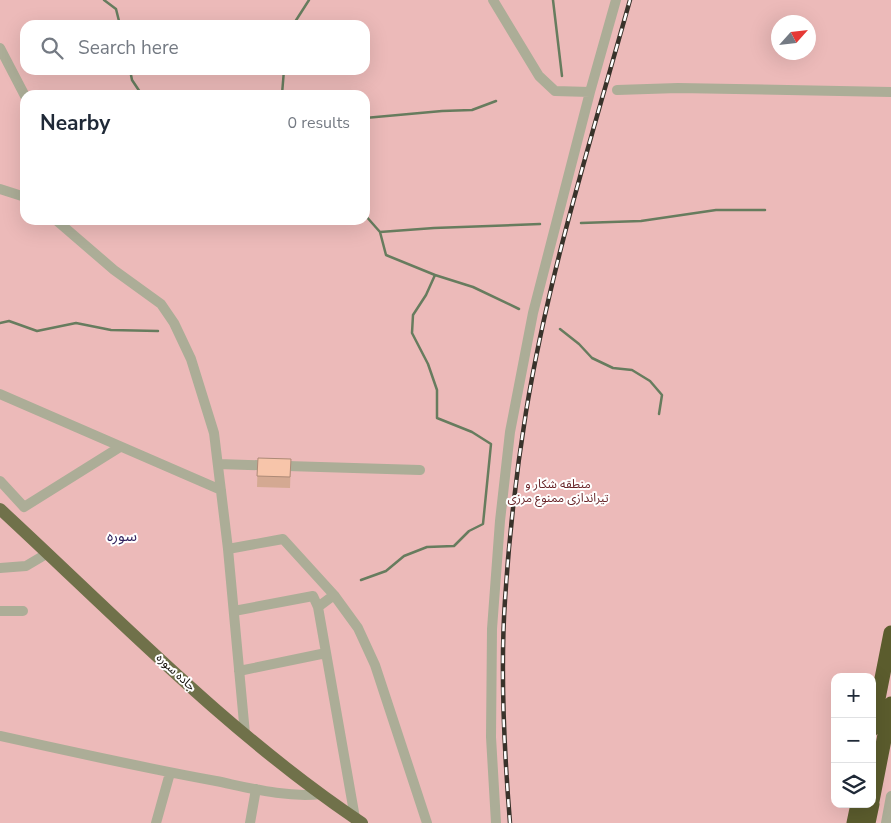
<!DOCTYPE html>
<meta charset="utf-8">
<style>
:root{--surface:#fff;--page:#f2f2f3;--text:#1f2937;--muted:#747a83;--line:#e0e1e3}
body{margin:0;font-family:"Nunito Sans","Noto Sans Arabic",sans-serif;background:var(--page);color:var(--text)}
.controls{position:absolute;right:15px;bottom:15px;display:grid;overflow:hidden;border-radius:10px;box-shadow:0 5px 20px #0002}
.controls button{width:45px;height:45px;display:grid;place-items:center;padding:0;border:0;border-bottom:1px solid var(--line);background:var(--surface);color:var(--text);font:25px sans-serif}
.compass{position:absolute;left:771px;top:15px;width:45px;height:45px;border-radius:50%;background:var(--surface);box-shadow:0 5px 20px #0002;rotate:63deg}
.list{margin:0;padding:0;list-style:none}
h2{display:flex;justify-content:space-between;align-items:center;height:65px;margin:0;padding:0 20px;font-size:21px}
h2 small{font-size:16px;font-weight:400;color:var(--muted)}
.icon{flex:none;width:28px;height:28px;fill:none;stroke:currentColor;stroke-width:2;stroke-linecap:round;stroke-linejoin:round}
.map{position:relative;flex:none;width:891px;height:823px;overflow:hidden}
.search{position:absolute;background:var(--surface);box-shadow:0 5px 20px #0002;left:20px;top:20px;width:350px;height:55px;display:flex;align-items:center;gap:12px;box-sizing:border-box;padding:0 18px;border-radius:15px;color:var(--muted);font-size:19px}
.panel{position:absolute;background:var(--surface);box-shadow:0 5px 20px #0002;left:20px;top:90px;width:350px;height:135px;border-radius:15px}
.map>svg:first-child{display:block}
.green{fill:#ecbab9;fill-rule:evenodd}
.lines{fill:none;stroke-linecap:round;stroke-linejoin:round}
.stream{stroke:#677c5e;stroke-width:2.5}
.minor{stroke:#acad97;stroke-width:10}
.major{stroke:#70714a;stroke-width:12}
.highway{stroke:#5b5c2d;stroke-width:15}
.rail-casing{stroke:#39332b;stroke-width:4.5}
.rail{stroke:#fff;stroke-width:2.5;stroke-dasharray:8;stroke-linecap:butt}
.wall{fill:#d4a992}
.building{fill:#f7c5aa;stroke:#ad8a77}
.labels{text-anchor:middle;stroke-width:4;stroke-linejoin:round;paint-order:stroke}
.park-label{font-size:12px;fill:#682428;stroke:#fff}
.street-label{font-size:12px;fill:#110d07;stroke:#fff}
.quarter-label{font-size:15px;fill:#32245f;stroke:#fff}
</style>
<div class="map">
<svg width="891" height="823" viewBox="0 0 891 823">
<rect width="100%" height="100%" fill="#fef2df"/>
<path class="green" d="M 0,0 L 891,0 L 891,823 L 0,823 ZM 778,22 L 808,22 L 808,52 L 778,52 ZM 25,25 L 365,25 L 365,70 L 25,70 ZM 25,95 L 365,95 L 365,220 L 25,220 ZM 835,677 L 872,677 L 872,804 L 835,804 Z"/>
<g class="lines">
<path class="stream" d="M 104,0 L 116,9 L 120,25
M 553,0 L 562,76
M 293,25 L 309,0
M 130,70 L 132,80 L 142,95
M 282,94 L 284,70
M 189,95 C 204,92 271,90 284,95
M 365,118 L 442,111 L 472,110 L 496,101
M 365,215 L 380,232 L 386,255 L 435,275 L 473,287 L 519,309
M 581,223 L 641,221 L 716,210 L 765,210
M 380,232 L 434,228 L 540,224
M 0,323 L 9,321 L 37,331 L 76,323 L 111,330 L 158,331
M 560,329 L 579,344 L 592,358 L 613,368 L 632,370 L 650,381 L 662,395 L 659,414
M 361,580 L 386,571 L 404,556 L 427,547 L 454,546 L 469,531 L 483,524 L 491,444 L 472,432 L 437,418 L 437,390 L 428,364 L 412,333 L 413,315 L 426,295 L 435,275"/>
<path class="minor" d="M 493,0 L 539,76 L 555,91 L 590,92
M 0,48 L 25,96
M 617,90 L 678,88 L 891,92
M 0,189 L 25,197
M 56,220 L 114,270 L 161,304 L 174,323 L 191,359 L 214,433 L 228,549 L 245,734
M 0,394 L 221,490
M 218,464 L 420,470
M 0,481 L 24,507 L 120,447
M 228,549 L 283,539 L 334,595 L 358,628 L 375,665 L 427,823
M 0,568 L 26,566 L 48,553
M 334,595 L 318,607 L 355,818
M 0,611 L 23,611
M 234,611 L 313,596 L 318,607
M 239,671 L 326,653
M 0,736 C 72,752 144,768 216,781 C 250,788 287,798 321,794
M 156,823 L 170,773
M 250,823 L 256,789
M 496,823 L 491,737 L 492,629 L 500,521 L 510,432 L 533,313 L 590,92 L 616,0
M 886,823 L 891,796"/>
<path class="major" d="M 0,509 C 117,617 229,734 362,823"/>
<path class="highway" d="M 872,729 L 891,633
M 872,801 L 891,704
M 854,823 L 858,804
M 868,823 L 872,804"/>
<defs>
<path id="rail" d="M 510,823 C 504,749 500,674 505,600 C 509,538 516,474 526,412 C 549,272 592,136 630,0"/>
</defs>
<use href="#rail" class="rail-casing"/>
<use href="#rail" class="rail"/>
</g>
<path class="wall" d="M 258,458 L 291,459 L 290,488 L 257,487 Z"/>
<path class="building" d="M 258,458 L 291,459 L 290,477 L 257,476 Z"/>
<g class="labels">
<g class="park-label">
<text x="558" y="488">منطقه شکار و<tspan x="558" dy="14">تیراندازی ممنوع مرزی</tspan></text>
</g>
<g class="street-label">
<text transform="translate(176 672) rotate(43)" y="4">جاده سوره</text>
</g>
<g class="quarter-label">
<text x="122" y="541">سوره</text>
</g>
</g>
</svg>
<div class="controls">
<button>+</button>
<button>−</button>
<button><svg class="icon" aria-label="layers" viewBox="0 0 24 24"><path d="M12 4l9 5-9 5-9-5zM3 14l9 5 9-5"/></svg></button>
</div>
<svg class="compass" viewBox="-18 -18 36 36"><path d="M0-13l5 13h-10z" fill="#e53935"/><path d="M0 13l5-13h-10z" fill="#747a83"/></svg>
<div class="search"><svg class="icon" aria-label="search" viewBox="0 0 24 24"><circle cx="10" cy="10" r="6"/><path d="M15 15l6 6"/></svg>Search here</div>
<section class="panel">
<h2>Nearby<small>0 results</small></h2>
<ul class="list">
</ul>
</section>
</div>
